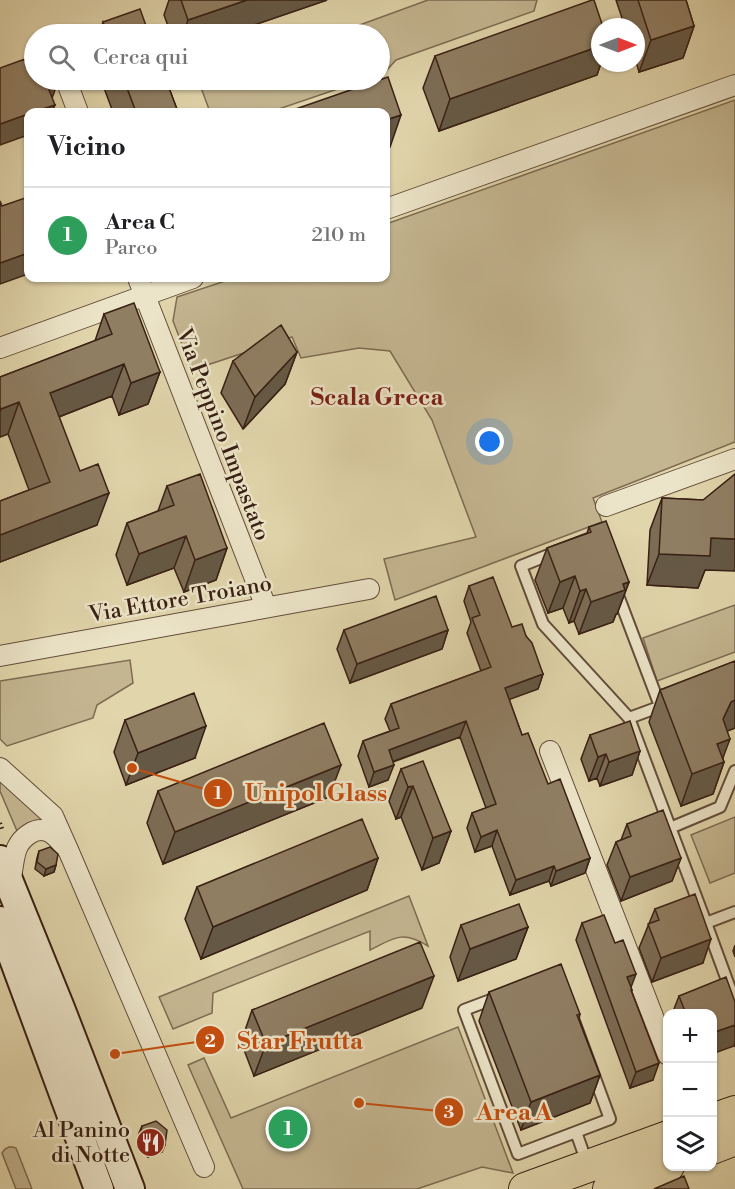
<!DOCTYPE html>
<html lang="it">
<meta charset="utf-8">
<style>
:root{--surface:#fff;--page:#f2f2f2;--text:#202124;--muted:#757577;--line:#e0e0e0;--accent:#8f2418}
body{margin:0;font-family:"Libre Bodoni",serif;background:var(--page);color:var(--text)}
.controls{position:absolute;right:18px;bottom:18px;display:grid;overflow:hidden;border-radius:12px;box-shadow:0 2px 4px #0004}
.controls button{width:54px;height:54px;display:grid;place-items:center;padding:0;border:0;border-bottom:2px solid var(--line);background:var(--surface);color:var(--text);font:30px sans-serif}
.compass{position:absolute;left:591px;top:18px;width:54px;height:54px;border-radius:50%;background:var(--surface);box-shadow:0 2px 4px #0004;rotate:90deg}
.you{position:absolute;left:490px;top:442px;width:21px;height:21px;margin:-15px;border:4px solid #fff;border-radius:50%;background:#1a73e8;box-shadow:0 0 0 9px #1a73e833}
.badge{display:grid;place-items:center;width:39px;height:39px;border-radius:50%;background:var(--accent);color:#fff;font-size:20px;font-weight:700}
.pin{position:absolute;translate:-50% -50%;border:3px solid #fff;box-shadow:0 2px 6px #0006}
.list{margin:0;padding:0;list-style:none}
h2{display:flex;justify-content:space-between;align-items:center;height:78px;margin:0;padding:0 24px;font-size:26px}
h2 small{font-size:20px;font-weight:400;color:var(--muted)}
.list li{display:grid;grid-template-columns:39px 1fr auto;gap:18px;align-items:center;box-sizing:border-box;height:96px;padding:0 24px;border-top:2px solid var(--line)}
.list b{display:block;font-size:22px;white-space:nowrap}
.list p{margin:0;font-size:20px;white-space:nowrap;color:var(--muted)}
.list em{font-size:20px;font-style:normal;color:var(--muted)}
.icon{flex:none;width:33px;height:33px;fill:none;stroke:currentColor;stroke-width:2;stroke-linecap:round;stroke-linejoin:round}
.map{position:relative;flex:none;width:735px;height:1189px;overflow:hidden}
.search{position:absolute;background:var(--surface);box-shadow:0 2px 4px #0004;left:24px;top:24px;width:366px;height:66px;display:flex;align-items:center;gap:15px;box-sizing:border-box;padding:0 21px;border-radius:33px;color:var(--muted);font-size:22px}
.panel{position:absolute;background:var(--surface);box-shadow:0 2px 4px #0004;left:24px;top:108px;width:366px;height:174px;border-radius:12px}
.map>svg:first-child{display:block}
.green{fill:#c4b691;stroke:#7e6b52;stroke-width:1.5}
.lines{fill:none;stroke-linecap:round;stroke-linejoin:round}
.lane-casing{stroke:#624d3a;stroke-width:14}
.street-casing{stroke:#624d3a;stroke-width:22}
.secondary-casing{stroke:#382014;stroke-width:32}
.primary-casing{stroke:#382014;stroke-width:34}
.path{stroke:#382014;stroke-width:4;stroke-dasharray:1.5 3;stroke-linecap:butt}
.lane{stroke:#ece4c8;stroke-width:10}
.street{stroke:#ece4c8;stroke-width:20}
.secondary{stroke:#ece4c8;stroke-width:28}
.primary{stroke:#e1d5ab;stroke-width:32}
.wall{fill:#7c6c55;stroke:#382014;stroke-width:1.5}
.shaded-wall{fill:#655845;stroke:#382014;stroke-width:1.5}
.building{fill:#907e63;stroke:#382014;stroke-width:1.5}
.labels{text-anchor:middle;stroke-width:5;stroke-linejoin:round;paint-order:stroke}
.street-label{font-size:22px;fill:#382014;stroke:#ece4c8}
.poi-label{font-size:22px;fill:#382014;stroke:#ece4c8;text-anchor:end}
.neighbourhood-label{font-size:24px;font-weight:bold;fill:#7a1f14;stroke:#ece4c8}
.leader{fill:none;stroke:#c54e0e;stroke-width:2}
.callout-dot{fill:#c54e0e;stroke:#ece4c8;stroke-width:2}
.mark-label{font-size:18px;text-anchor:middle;font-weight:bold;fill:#fff}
.callout-label{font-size:24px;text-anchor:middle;font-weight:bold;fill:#c54e0e;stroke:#ece4c8;stroke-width:5;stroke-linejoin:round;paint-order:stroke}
</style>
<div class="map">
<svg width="735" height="1189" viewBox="0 0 735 1189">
<rect width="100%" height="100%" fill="#e1d5ab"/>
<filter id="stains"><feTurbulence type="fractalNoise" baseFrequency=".00333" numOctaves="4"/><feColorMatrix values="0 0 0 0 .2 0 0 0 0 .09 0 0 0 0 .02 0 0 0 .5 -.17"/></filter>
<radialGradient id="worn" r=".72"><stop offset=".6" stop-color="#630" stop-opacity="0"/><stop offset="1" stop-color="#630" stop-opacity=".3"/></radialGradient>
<path class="green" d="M 428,0 L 537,0 L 534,11 L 396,60 L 385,72 L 380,74 L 380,34 L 335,34 Z
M 215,80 L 364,80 L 270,112 L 210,112 L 200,85 Z
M 735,100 L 735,442 L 593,498 L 602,522 L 395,600 L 384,559 L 476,537 L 432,420 L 390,351 L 359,348 L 301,358 L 292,337 L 192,370 L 173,321 L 177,297 L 234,278 L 386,278 L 386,224 Z
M 735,605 L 735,652 L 657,681 L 643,638 Z
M 130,660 L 133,683 L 97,705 L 93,718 L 7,746 L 0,739 L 0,681 Z
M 3,780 L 48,823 L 36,821 L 17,831 L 0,791 L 0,782 Z
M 735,817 L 735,873 L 710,883 L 691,835 Z
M 409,896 L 428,946 C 402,930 394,938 370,950 L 370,931 L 213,993 L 212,1013 L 173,1029 L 159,997 Z
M 458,1027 L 513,1173 L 482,1167 L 417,1189 L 243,1189 L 188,1065 L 204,1058 L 231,1118 Z
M 9,1147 L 13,1147 L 16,1148 L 32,1189 L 16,1189 L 2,1153 L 5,1149 Z"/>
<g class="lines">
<defs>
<path id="lane" d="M 556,552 L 521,566 L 543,624 L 629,718
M 616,590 L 660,706
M 667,704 L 629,718 L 706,923 L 735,912
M 670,828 L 720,807 L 735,771
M 706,923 L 735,1002
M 557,975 L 610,1119 L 518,1154 L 464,1010 Z
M 576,1132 L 587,1163"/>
<path id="street" d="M 66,80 L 78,112
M 386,209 L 735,85
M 138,278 L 266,607
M 0,348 L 193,278
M 606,506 L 735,459
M 0,656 L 369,589
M 550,751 L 668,1055
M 0,768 L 53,816 L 69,852 L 204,1167
M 10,885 C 12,874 13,858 17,848 C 22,837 35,827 47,831 C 55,834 60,841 65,847"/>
<path id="secondary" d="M 0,860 L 60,1008 L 130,1189
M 0,921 L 99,1189"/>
<path id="primary" d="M 712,1120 L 735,1112
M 712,1148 L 735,1139
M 525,1189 L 668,1137
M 609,1189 L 668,1166"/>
</defs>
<use href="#lane" class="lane-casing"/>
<use href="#street" class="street-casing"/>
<use href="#secondary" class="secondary-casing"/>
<use href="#primary" class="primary-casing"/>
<path class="path" d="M 0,823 L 3,831"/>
<use href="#lane" class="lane"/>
<use href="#street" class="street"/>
<use href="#secondary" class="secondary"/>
<use href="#primary" class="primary"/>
</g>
<path class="wall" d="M 169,0 L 327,0 L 228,34 L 171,34 L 164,15 Z
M 616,0 L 686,0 L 694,26 L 683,58 L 639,72 L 636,62 L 636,27 L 625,27 Z
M 103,22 L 108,34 L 99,34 Z
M 435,56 L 600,63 L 601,63 L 597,75 L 439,131 L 423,88 Z
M 101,80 L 166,80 L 178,112 L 113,112 Z
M 104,314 L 160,372 L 148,404 L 119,415 L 112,396 L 59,417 L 97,525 L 0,562 L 0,501 L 29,490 L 8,434 L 0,437 L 0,377 L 95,341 Z
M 297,352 L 285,384 L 243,429 L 221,393 L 233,361 Z
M 167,486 L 227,548 L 216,580 L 184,592 L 174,568 L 127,585 L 116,555 L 127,523 L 158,511 Z
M 662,498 L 703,500 L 705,570 L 698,588 L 647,585 L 650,530 Z
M 589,527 L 629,582 L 617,614 L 616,614 L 613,622 L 579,634 L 574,621 L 569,623 L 563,608 L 548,613 L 535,580 L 547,548 L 587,533 Z
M 469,586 L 512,627 L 526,636 L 543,674 L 538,689 L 509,699 L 522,735 L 548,784 L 590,858 L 585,873 L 551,886 L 549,881 L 510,895 L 492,846 L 475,852 L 467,828 L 472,813 L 486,808 L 460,737 L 393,762 L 388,780 L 369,787 L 358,756 L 363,741 L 390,731 L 385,719 L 391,704 L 481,671 L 467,633 L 471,622 L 464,601 Z
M 344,630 L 448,630 L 442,649 L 350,683 L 337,649 Z
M 735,661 L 735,728 L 727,731 L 723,759 L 724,762 L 713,794 L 681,806 L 649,722 L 660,690 Z
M 125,720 L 195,758 L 126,785 L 114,752 Z
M 590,735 L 640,751 L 632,775 L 600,786 L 597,778 L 589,781 L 581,759 Z
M 401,769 L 451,831 L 439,863 L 422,870 L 401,817 L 396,819 L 389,801 Z
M 158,791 L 329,797 L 163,864 L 147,823 Z
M 627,824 L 681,858 L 672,881 L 621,901 L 607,865 L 616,842 L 621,840 Z
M 39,851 L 56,865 L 54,872 L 44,876 L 35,869 L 37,858 Z
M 378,858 L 367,890 L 201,959 L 185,919 L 197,887 Z
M 655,909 L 703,963 L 652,982 L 639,948 Z
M 582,923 L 632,990 L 631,992 L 653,1080 L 630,1088 L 576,940 Z
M 461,925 L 528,927 L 516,959 L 458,981 L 450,957 Z
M 735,945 L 735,957 L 733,951 Z
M 489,992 L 580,1014 L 579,1019 L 600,1075 L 590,1103 L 521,1130 L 479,1021 Z
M 679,996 L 735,1002 L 735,1042 L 734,1046 L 712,1014 L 672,1014 Z
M 422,1008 L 254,1076 L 241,1042 L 252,1010 Z
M 142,1126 L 165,1145 L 162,1152 L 148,1157 L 137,1147 L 139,1133 Z"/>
<path class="shaded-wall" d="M 247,0 L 327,0 L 228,34 L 183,34 L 188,20 Z
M 694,26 L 683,58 L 639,72 L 651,40 Z
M 600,46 L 600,63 L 601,63 L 597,75 L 439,131 L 450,99 Z
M 56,87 L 49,107 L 55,105 L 52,112 L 33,112 L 49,90 Z
M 28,114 L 28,135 L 0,145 L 0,124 Z
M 401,115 L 390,147 L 386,148 L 386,120 Z
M 28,253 L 28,274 L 0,284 L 0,263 Z
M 297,352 L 285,384 L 243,429 L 255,397 Z
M 124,364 L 112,396 L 38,425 L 50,393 Z
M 160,372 L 148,404 L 119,415 L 131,383 Z
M 19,402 L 8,434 L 0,437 L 0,412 L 1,409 Z
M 109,493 L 97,525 L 0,562 L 0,535 Z
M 186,536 L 174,568 L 127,585 L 139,554 Z
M 711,538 L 735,539 L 735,571 L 705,570 L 698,588 L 647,585 L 659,554 Z
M 227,548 L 216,580 L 184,592 L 195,560 Z
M 575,576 L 563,608 L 548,613 L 560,582 Z
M 629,582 L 617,614 L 616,614 L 613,622 L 579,634 L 591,602 L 623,584 Z
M 586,589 L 574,621 L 569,623 L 580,591 Z
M 448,630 L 442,649 L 350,683 L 357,664 Z
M 543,674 L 538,689 L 500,703 L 505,688 Z
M 735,700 L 735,728 L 720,734 L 723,719 L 731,702 Z
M 466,721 L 460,737 L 383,765 L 389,750 Z
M 206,726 L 195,758 L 126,785 L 138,753 Z
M 730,739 L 721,763 L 724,762 L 713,794 L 681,806 L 692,774 L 717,744 Z
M 640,751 L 632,775 L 600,786 L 609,762 Z
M 606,754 L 597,778 L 589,781 L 598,757 Z
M 341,765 L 329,797 L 163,864 L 175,832 Z
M 394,765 L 388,780 L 369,787 L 374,772 Z
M 413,786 L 401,817 L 396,819 L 408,787 Z
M 497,830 L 492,846 L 475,852 L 481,837 Z
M 451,831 L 439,863 L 422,870 L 433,838 Z
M 378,858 L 367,890 L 201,959 L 213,927 Z
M 590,858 L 585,873 L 551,886 L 556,871 Z
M 681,858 L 672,881 L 621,901 L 630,877 Z
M 56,865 L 54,872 L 44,876 L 46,869 Z
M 554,866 L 549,881 L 510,895 L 516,880 Z
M 528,927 L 516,959 L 458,981 L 470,949 Z
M 711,939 L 703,963 L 652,982 L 661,958 Z
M 636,974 L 630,990 L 627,977 Z
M 434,976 L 422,1008 L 254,1076 L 266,1044 Z
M 735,1025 L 735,1042 L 734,1046 L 712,1054 L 712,1033 Z
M 659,1063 L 653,1080 L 630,1088 L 636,1072 Z
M 600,1075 L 590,1103 L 521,1130 L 531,1102 Z
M 165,1145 L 162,1152 L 148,1157 L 150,1150 Z"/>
<path class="building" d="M 181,0 L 247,0 L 188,20 Z
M 592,0 L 594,0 L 603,27 L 600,27 L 600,46 L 450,99 L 435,56 Z
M 638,0 L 686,0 L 694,26 L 651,40 Z
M 140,9 L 149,34 L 108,34 L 103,22 Z
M 25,59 L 27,67 L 34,64 L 34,80 L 54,80 L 56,87 L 49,90 L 55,105 L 33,112 L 28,112 L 28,114 L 0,124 L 0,68 Z
M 388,77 L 401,115 L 386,120 L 386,112 L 287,112 Z
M 124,80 L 166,80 L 178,112 L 136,112 Z
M 28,197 L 28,253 L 0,263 L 0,201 L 2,206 Z
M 134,303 L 160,372 L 131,383 L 124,364 L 50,393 L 80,471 L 98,464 L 109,493 L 0,535 L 0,501 L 50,482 L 19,402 L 1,409 L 0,407 L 0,377 L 112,334 L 104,314 Z
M 281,325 L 297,352 L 255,397 L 233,361 Z
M 200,474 L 227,548 L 195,560 L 186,536 L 139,554 L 127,523 L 174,505 L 167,486 Z
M 735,474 L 735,539 L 711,538 L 710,556 L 659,554 L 662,498 L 703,500 Z
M 606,521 L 629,582 L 623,584 L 625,590 L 591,602 L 586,589 L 580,591 L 575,576 L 560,582 L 547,548 L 591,532 L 589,527 Z
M 493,577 L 512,627 L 522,624 L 526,636 L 532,643 L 543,674 L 505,688 L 522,735 L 528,733 L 548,784 L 560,779 L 590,858 L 556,871 L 554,866 L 516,880 L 497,830 L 481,837 L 472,813 L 496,804 L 466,721 L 389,750 L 394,765 L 374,772 L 363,741 L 399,728 L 391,704 L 491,667 L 472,618 L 480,615 L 469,586 Z
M 436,596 L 448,630 L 357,664 L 344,630 Z
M 735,661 L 735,700 L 731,702 L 723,719 L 730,739 L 717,744 L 724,762 L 692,774 L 660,690 Z
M 194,693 L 206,726 L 138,753 L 125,720 Z
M 630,721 L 640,751 L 609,762 L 606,754 L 598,757 L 590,735 Z
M 324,723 L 341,765 L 175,832 L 158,791 Z
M 423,761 L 451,831 L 433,838 L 413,786 L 408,787 L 401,769 Z
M 663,810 L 681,858 L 630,877 L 616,842 L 631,836 L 627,824 Z
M 362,819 L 378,858 L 213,927 L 197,887 Z
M 50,847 L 58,854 L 56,865 L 46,869 L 37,862 L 39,851 Z
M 695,894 L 711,939 L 661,958 L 648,924 L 659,920 L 655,909 Z
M 519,904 L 528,927 L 470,949 L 461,925 Z
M 604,915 L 615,943 L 623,940 L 636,974 L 627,977 L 632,990 L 631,990 L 659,1063 L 636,1072 L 582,923 Z
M 420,942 L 434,976 L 266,1044 L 252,1010 Z
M 561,964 L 580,1014 L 577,1015 L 600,1075 L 531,1102 L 489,992 Z
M 726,977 L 735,1002 L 735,1025 L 712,1033 L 712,1014 L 686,1014 L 679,996 Z
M 156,1121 L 167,1130 L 165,1145 L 150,1150 L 139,1141 L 142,1126 Z
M 684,1176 L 689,1189 L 654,1189 Z"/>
<defs>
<symbol id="restaurant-disc" viewBox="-11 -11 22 22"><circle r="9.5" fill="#8f2418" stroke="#ece4c8"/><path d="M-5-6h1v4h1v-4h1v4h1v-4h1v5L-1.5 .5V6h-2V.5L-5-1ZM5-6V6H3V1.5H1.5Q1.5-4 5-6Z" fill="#fff"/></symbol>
</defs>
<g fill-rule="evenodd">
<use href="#restaurant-disc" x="134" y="1126" width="33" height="33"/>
</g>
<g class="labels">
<g class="street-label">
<text transform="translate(224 434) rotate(69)" y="8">Via Peppino Impastato</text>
<text transform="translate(180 598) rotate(-10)" y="8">Via Ettore Troiano</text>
</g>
<g class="poi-label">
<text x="130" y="1137">Al Panino<tspan x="130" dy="25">di Notte</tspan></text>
</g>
<g class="neighbourhood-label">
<text x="377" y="405">Scala Greca</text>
</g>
</g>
<path class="leader" d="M132 768L218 793M115 1054L210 1040M359 1103L449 1112"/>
<g class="callout-dot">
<circle cx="132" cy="768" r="6"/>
<circle cx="115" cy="1054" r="6"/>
<circle cx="359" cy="1103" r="6"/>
<circle cx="218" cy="793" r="15"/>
<circle cx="210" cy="1040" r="15"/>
<circle cx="449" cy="1112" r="15"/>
</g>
<g class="mark-label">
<text x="218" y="799">1</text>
<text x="210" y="1047">2</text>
<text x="449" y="1118">3</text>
</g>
<g class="callout-label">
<text x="316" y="801">Unipol Glass</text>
<text x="300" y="1049">Star Frutta</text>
<text x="514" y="1120">Area A</text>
</g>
<rect width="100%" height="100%" filter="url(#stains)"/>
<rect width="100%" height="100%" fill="url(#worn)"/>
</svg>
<div class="controls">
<button>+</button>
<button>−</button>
<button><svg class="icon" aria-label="layers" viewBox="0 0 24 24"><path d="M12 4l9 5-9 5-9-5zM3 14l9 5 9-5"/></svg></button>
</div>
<svg class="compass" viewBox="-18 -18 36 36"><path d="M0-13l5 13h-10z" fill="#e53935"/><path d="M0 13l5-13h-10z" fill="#757577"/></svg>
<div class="you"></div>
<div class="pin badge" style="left:288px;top:1129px;background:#2e9e5b">1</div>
<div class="search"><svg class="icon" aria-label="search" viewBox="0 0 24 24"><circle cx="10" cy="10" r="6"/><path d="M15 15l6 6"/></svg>Cerca qui</div>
<section class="panel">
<h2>Vicino<small></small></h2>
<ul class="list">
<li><span class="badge" style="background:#2e9e5b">1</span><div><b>Area C</b><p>Parco</p></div><em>210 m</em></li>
</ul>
</section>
</div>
